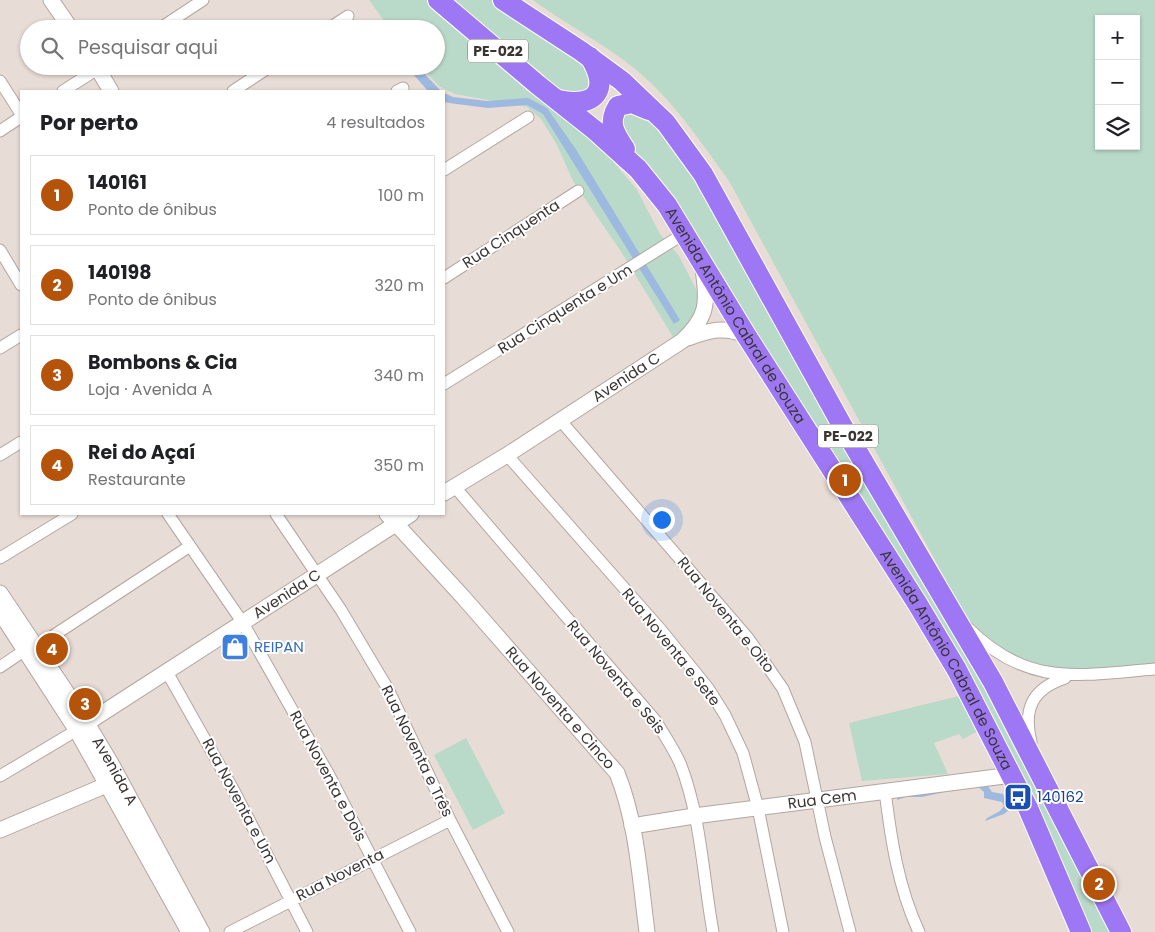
<!DOCTYPE html>
<html lang="pt">
<meta charset="utf-8">
<style>
:root{--surface:#fff;--page:#f6f6f6;--text:#202124;--muted:#757577;--line:#e0e0e0;--accent:#b45309}
body{margin:0;font-family:Poppins,sans-serif;background:var(--page);color:var(--text)}
.controls{position:absolute;right:15px;top:15px;display:grid;overflow:hidden;border-radius:0px;box-shadow:0 1px 4px #0004}
.controls button{width:45px;height:45px;display:grid;place-items:center;padding:0;border:0;border-bottom:1px solid var(--line);background:var(--surface);color:var(--text);font:25px sans-serif}
.you{position:absolute;left:661px;top:519px;width:18px;height:18px;margin:-12px;border:4px solid #fff;border-radius:50%;background:#1a73e8;box-shadow:0 0 0 8px #1a73e833}
.badge{display:grid;place-items:center;width:32px;height:32px;border-radius:50%;background:var(--accent);color:#fff;font-size:16px;font-weight:700}
.pin{position:absolute;translate:-50% -50%;border:2px solid #fff;box-shadow:0 1px 5px #0006}
.list{margin:0;padding:0;list-style:none}
h2{display:flex;justify-content:space-between;align-items:center;height:65px;margin:0;padding:0 20px;font-size:21px}
h2 small{font-size:16px;font-weight:400;color:var(--muted)}
.list li{display:grid;grid-template-columns:32px 1fr auto;gap:15px;align-items:center;box-sizing:border-box;height:80px;margin:0 10px 10px;padding:0 10px;border:1px solid var(--line);border-radius:0px}
.list b{display:block;font-size:19px;white-space:nowrap}
.list p{margin:0;font-size:16px;white-space:nowrap;color:var(--muted)}
.list em{font-size:16px;font-style:normal;color:var(--muted)}
.icon{flex:none;width:28px;height:28px;fill:none;stroke:currentColor;stroke-width:2;stroke-linecap:round;stroke-linejoin:round}
.map{position:relative;flex:none;width:1155px;height:932px;overflow:hidden}
.search{position:absolute;background:var(--surface);box-shadow:0 1px 4px #0004;left:20px;top:20px;width:425px;height:55px;display:flex;align-items:center;gap:12px;box-sizing:border-box;padding:0 18px;border-radius:28px;color:var(--muted);font-size:19px}
.panel{position:absolute;background:var(--surface);box-shadow:0 1px 4px #0004;left:20px;top:90px;width:425px;height:425px;border-radius:0px}
.map>svg:first-child{display:block}
.green{fill:#b9d9c9;fill-rule:evenodd}
.water{fill:#9eb9df}
.lines{fill:none;stroke-linecap:round;stroke-linejoin:round}
.street-casing{stroke:#b2a6a1;stroke-width:13}
.secondary-casing{stroke:#b2a6a1;stroke-width:17}
.highway-casing{stroke:#fff;stroke-width:22}
.street{stroke:#fff;stroke-width:11}
.secondary{stroke:#fff;stroke-width:15}
.highway{stroke:#9e78f4;stroke-width:20}
.labels{text-anchor:middle;stroke-width:4;stroke-linejoin:round;paint-order:stroke}
.shield{fill:#fff;stroke:#757270;stroke-width:1}
.shield-label{font-size:14px;font-weight:bold;fill:#3a3533}
.street-label{font-size:15px;fill:#3a3533;stroke:#fff}
.shop-label{font-size:15px;fill:#366cbe;stroke:#fff;text-anchor:start}
.transit-label{font-size:15px;fill:#164399;stroke:#fff;text-anchor:start}
</style>
<div class="map">
<svg width="1155" height="932" viewBox="0 0 1155 932">
<rect width="100%" height="100%" fill="#e8dcd6"/>
<path class="green" d="M 369,0 L 433,0 L 605,152 L 637,190 L 660,234 L 679,256 L 698,293 L 698,312 L 687,328 L 673,337 L 622,253 L 573,181 L 557,145 L 541,119 L 527,107 L 455,94 L 439,86 L 420,66 L 436,66 L 436,29 L 390,29 Z
M 450,0 L 505,0 L 583,54 L 594,92 L 560,99 Z
M 533,0 L 1155,0 L 1155,668 L 1075,676 L 1017,662 L 973,630 L 729,181 C 705,148 681,112 651,83 C 617,50 571,28 533,0 ZM 1099,19 L 1136,19 L 1136,146 L 1099,146 Z
M 619,108 L 664,124 L 814,376 L 1119,932 L 1083,932 L 986,727 L 963,739 L 959,734 L 934,743 L 948,774 L 862,781 L 849,723 L 967,694 L 620,137 Z
M 466,738 L 505,813 L 473,830 L 434,755 Z"/>
<path class="water" d="M 406,66 L 417,66 L 441,91 L 428,91 Z
M 444,93 L 453,97 L 487,101 L 528,98 L 547,108 L 577,151 L 680,320 L 674,324 L 543,114 L 527,105 L 488,108 L 449,103 L 444,102 Z
M 985,782 L 992,792 L 1003,794 L 1010,809 L 1004,814 L 985,821 L 987,818 L 1000,811 L 1004,806 L 1002,802 L 984,798 L 984,792 L 976,785 L 922,797 L 906,797 L 897,800 L 898,795 Z"/>
<g class="lines">
<defs>
<path id="street" d="M 159,29 L 203,0
M 328,29 L 348,16
M 0,81 L 21,114
M 63,91 L 102,66
M 233,91 L 271,66
M 397,91 L 403,88
M 0,131 L 21,117
M 444,170 L 528,117
M 0,250 L 21,285
M 444,278 L 578,191
M 0,348 L 21,335
M 444,384 L 685,233
M 560,420 L 748,638 L 783,689 L 805,742 L 825,837 L 850,932
M 0,455 L 21,442
M 507,455 L 661,630 L 708,688 L 725,715 L 743,753 L 758,808 L 783,932
M 454,486 L 655,720 C 664,734 673,748 680,763 C 701,816 703,877 713,932
M 168,514 L 243,623 L 329,775 L 410,932
M 276,514 L 341,610 L 388,689 L 450,820 L 508,932
M 0,558 L 72,514
M 968,628 C 1028,688 1079,675 1155,669
M 36,647 L 190,546
M 0,667 L 25,650
M 167,672 L 234,791 L 307,932
M 1031,742 C 1023,709 1032,689 1065,678
M 0,776 L 82,727
M 885,791 C 891,839 898,887 919,932
M 230,932 L 450,820"/>
<g id="secondary">
<path d="M 51,0 L 71,29"/>
<path d="M 96,66 L 111,91"/>
<path d="M 688,338 C 710,330 724,326 746,335"/>
<path id="s1" d="M 444,493 L 507,455 L 682,341 C 708,317 708,303 703,269"/>
<path id="s2" d="M 387,514 L 463,597 L 617,773 C 637,823 640,879 647,932"/>
<path id="s3" d="M 0,593 L 87,723 L 112,765 L 202,932"/>
<path d="M 0,612 L 77,731 L 189,932"/>
<path id="s4" d="M 87,723 L 411,514"/>
<path id="s5" d="M 632,826 L 694,816 L 1012,775"/>
<path d="M 0,830 L 116,781"/>
</g>
<g id="highway">
<path id="s6" d="M 438,0 L 538,85 L 596,131 L 638,169 L 667,205 L 746,335 L 917,603 L 957,670 L 1028,808 L 1081,932"/>
<path d="M 503,0 L 581,51 L 622,81 L 666,123 L 703,174 L 843,427 L 993,682 L 1121,932"/>
<path d="M 558,100 C 595,108 611,91 590,57"/>
<path d="M 625,149 C 615,134 607,123 618,106 L 632,103 L 649,110"/>
</g>
</defs>
<use href="#street" class="street-casing"/>
<use href="#secondary" class="secondary-casing"/>
<use href="#highway" class="highway-casing"/>
<use href="#street" class="street"/>
<use href="#secondary" class="secondary"/>
<use href="#highway" class="highway"/>
</g>
<defs>
<symbol id="shop-square" viewBox="-11 -11 22 22"><rect x="-9" y="-9" width="18" height="18" rx="4" fill="#3f7fe0" stroke="#fff"/><path d="M-5-2.5h2.3a2.7 3.5 0 0 1 5.4 0H5L5.5 6h-11ZM-1.5-2.5h3a1.5 2.3 0 0 0-3 0Z" fill="#fff"/></symbol>
<symbol id="bus-square" viewBox="-11 -11 22 22"><rect x="-9" y="-9" width="18" height="18" rx="4" fill="#1a4fb4" stroke="#fff"/><path d="M-5-6H5V4H4V6H2V4H-2V6H-4V4H-5ZM-3.5-4V0h7V-4ZM-3.5 1.2v1.5H-2V1.2ZM2 1.2v1.5H3.5V1.2Z" fill="#fff"/></symbol>
</defs>
<g fill-rule="evenodd">
<use href="#shop-square" x="219" y="631" width="32" height="32"/>
<use href="#bus-square" x="1002" y="781" width="32" height="32"/>
</g>
<g class="labels">
<g class="shield">
<rect x="468" y="39.5" width="60" height="23" rx="4"/>
<rect x="818" y="424.5" width="60" height="23" rx="4"/>
</g>
<g class="shield-label">
<text x="498" y="56">PE-022</text>
<text x="848" y="441">PE-022</text>
</g>
<g class="street-label">
<text transform="translate(511 234) rotate(-33)" y="5">Rua Cinquenta</text>
<text transform="translate(565 309) rotate(-32)" y="5">Rua Cinquenta e Um</text>
<text dy="5" stroke="none"><textPath href="#s6" startOffset="438">Avenida Antônio Cabral de Souza</textPath></text>
<text dy="5" stroke="none"><textPath href="#s1" startOffset="216">Avenida C</textPath></text>
<text dy="5" stroke="none"><textPath href="#s4" startOffset="238">Avenida C</textPath></text>
<text transform="translate(726 615) rotate(51)" y="5">Rua Noventa e Oito</text>
<text transform="translate(671 647) rotate(51)" y="5">Rua Noventa e Sete</text>
<text dy="5" stroke="none"><textPath href="#s6" startOffset="842">Avenida Antônio Cabral de Souza</textPath></text>
<text transform="translate(616 677) rotate(50)" y="5">Rua Noventa e Seis</text>
<text dy="5" stroke="none"><textPath href="#s2" startOffset="260">Rua Noventa e Cinco</textPath></text>
<text transform="translate(417 751) rotate(64)" y="5">Rua Noventa e Três</text>
<text dy="5" stroke="none"><textPath href="#s3" startOffset="212">Avenida A</textPath></text>
<text transform="translate(328 776) rotate(62)" y="5">Rua Noventa e Dois</text>
<text dy="5" stroke="none"><textPath href="#s5" startOffset="192">Rua Cem</textPath></text>
<text transform="translate(239 801) rotate(62)" y="5">Rua Noventa e Um</text>
<text transform="translate(340 875) rotate(-27)" y="5">Rua Noventa</text>
</g>
<g class="shop-label">
<text x="254" y="652">REIPAN</text>
</g>
<g class="transit-label">
<text x="1037" y="802">140162</text>
</g>
</g>
</svg>
<div class="controls">
<button>+</button>
<button>−</button>
<button><svg class="icon" aria-label="layers" viewBox="0 0 24 24"><path d="M12 4l9 5-9 5-9-5zM3 14l9 5 9-5"/></svg></button>
</div>
<div class="you"></div>
<div class="pin badge" style="left:845px;top:480px">1</div>
<div class="pin badge" style="left:1099px;top:884px">2</div>
<div class="pin badge" style="left:85px;top:704px">3</div>
<div class="pin badge" style="left:52px;top:649px">4</div>
<div class="search"><svg class="icon" aria-label="search" viewBox="0 0 24 24"><circle cx="10" cy="10" r="6"/><path d="M15 15l6 6"/></svg>Pesquisar aqui</div>
<section class="panel">
<h2>Por perto<small>4 resultados</small></h2>
<ul class="list">
<li><span class="badge">1</span><div><b>140161</b><p>Ponto de ônibus</p></div><em>100 m</em></li>
<li><span class="badge">2</span><div><b>140198</b><p>Ponto de ônibus</p></div><em>320 m</em></li>
<li><span class="badge">3</span><div><b>Bombons &amp; Cia</b><p>Loja · Avenida A</p></div><em>340 m</em></li>
<li><span class="badge">4</span><div><b>Rei do Açaí</b><p>Restaurante</p></div><em>350 m</em></li>
</ul>
</section>
</div>
